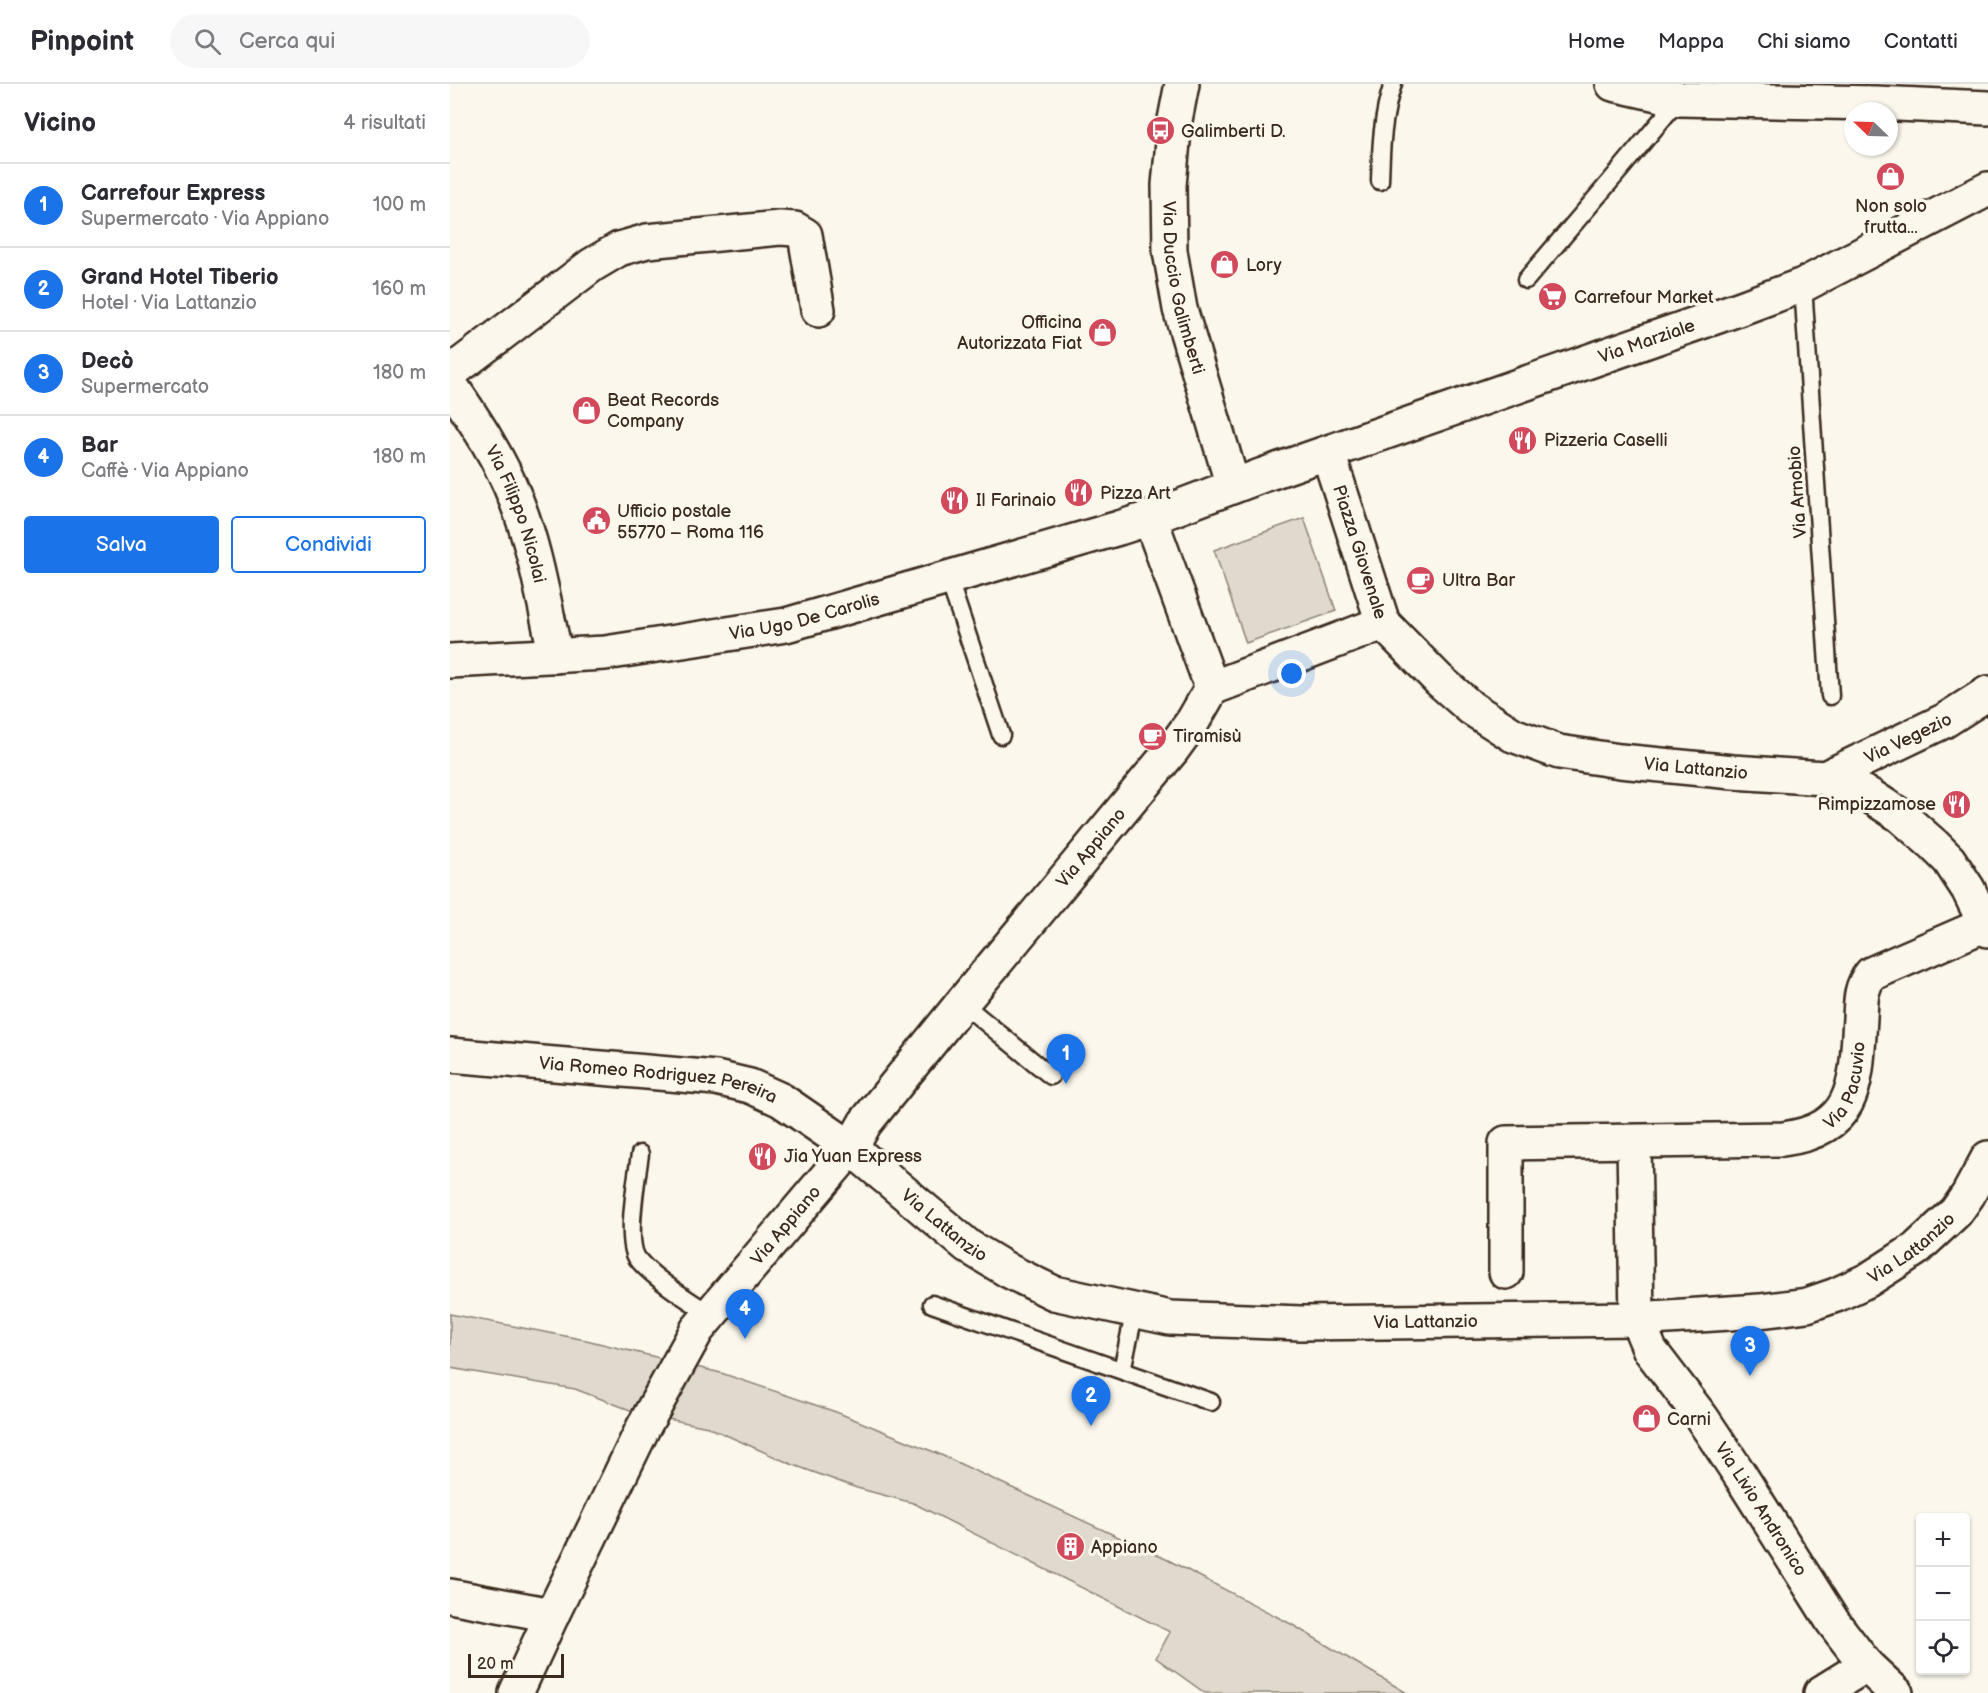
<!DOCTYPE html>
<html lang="it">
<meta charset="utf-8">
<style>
:root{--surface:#fff;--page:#f7f7f7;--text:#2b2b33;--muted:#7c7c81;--line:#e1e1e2;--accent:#1a73e8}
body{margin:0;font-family:"Balsamiq Sans",sans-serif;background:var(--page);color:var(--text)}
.controls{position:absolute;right:18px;bottom:18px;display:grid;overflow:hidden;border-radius:6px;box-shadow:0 2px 4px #0004}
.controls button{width:54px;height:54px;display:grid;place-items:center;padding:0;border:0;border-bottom:2px solid var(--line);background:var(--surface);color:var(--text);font:30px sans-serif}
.compass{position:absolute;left:1394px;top:18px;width:54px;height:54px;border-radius:50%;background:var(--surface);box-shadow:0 2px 4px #0004;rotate:293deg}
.scale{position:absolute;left:18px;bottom:15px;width:96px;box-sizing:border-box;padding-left:6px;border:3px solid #3b2a1e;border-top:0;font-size:16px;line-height:21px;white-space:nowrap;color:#3b2a1e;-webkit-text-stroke:4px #fbf7ec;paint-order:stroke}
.you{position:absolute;left:842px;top:590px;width:21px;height:21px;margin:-15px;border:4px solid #fff;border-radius:50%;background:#1a73e8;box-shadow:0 0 0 9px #1a73e833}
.badge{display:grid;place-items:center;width:39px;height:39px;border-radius:50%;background:var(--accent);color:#fff;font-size:20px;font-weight:700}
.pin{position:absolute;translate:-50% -50px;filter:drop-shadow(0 2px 3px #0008)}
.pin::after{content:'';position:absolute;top:32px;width:21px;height:18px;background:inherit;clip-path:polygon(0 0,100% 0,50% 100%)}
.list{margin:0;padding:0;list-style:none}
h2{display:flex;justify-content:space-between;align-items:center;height:78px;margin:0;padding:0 24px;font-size:26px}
h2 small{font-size:20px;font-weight:400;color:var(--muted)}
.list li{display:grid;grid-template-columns:39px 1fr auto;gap:18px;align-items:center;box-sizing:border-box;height:84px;padding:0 24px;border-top:2px solid var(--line)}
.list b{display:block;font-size:22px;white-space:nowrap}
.list p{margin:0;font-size:20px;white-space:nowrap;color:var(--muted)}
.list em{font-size:20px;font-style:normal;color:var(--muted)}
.actions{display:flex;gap:12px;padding:18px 24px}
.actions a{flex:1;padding:14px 0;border:2px solid var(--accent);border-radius:6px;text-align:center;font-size:21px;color:var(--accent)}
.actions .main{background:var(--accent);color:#fff}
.icon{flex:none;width:33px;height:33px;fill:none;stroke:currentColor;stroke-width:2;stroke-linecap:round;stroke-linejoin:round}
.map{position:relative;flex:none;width:1538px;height:1609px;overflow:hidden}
header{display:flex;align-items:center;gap:36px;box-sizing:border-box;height:84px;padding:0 30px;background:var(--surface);border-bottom:2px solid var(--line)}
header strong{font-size:28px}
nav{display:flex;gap:33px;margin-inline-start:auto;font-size:21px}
.search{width:420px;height:54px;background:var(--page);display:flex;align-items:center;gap:15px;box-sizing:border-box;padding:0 21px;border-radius:33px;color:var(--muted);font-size:22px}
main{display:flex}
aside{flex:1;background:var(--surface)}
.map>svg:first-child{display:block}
.green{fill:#dfd9ce;stroke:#8d8276;stroke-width:1.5}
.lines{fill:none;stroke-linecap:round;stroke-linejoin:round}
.service-casing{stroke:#3b2a1e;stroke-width:21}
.minor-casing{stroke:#3b2a1e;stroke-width:38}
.tertiary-casing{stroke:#3b2a1e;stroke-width:38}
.service{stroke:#fbf7ec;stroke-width:16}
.minor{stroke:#fbf7ec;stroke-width:33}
.tertiary{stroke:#fbf7ec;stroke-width:33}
.labels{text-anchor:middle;stroke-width:6;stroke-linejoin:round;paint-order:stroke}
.poi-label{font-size:18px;fill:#3b2a1e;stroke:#fbf7ec;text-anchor:start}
.street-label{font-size:18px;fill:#3b2a1e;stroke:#fbf7ec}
</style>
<header>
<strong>Pinpoint</strong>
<div class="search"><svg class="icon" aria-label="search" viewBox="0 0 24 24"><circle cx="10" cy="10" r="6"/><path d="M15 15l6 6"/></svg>Cerca qui</div>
<nav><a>Home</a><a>Mappa</a><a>Chi siamo</a><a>Contatti</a></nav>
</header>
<main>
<aside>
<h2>Vicino<small>4 risultati</small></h2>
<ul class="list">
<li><span class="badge">1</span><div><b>Carrefour Express</b><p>Supermercato · Via Appiano</p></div><em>100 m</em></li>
<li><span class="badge">2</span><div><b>Grand Hotel Tiberio</b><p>Hotel · Via Lattanzio</p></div><em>160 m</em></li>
<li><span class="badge">3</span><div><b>Decò</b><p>Supermercato</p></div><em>180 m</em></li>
<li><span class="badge">4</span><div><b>Bar</b><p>Caffè · Via Appiano</p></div><em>180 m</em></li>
</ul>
<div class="actions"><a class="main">Salva</a><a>Condividi</a></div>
</aside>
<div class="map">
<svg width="1538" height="1609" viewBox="0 0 1538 1609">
<rect width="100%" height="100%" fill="#fbf7ec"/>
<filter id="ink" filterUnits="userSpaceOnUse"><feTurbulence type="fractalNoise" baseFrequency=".0167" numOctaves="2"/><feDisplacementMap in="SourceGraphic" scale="12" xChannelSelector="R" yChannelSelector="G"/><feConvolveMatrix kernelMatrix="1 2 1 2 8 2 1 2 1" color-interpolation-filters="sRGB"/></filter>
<g filter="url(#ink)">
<path class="green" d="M 854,434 L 886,527 L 796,559 L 764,466 Z
M 0,1230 L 136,1256 L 271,1289 L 386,1328 L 489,1370 L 718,1476 L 841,1540 L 957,1609 L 755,1609 L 706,1574 L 720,1548 L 463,1419 L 407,1404 L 341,1380 L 258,1343 L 188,1329 L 125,1305 L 0,1284 Z"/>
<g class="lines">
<defs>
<path id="service" d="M 930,97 C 931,64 932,32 943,0
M 1076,196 L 1169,87 L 1229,15
M 1353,201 L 1380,612
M 498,493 L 551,651
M 512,919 L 601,992
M 190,1070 C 187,1093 175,1156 187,1174 C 201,1193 240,1217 260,1230
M 482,1220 L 761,1318
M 672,1286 L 685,1226"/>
<g id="minor">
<path d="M 0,289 L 142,181 L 169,165 L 197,157 L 330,144 L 345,145 L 355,151 L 368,226"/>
<path id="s1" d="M 0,300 C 25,337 50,374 66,416 C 86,466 94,520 106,572"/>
<path id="s2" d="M 878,369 L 933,539 L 989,596 L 1021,624 L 1063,651 L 1109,668 L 1170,677 L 1283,688 L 1375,694 L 1399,702 L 1419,711 L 1451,732 L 1484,761 L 1499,776 L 1518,805 L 1538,846"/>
<path d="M 700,434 L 762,604"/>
<path d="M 762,604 L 933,539"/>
<path id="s3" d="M 1375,694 L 1494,637 L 1538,609"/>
<path id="s4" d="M 0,971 L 266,994 L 300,1002 L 331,1016 L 401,1064 L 519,1163 L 559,1187 L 604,1209 L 720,1234 L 851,1239 L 1187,1235 L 1310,1227 L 1357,1221 L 1386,1211 L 1418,1196 L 1466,1165 L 1506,1128 L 1518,1111 L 1538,1074"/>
<path id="s5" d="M 1184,1058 L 1187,1235 L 1200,1266 L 1252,1334 L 1290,1391 L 1383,1538 L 1416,1581 L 1446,1609"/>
<path id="s6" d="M 1056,1188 L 1056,1059 L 1333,1055 C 1409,1045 1406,996 1410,934 C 1411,917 1410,904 1421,890 L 1536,840"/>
<path d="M 0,1512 L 102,1531"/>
<path id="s7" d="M 66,1609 L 102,1531 L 193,1344 L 247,1246 L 401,1064 L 415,1039 L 512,919 L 722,666 L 743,637 L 762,604"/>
<path d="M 1371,1609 L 1416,1581"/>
</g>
<g id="tertiary">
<path id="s8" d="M 732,0 L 725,36 L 719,101 L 720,167 L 730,225 L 783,402"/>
<path d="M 1163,0 L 1229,15 L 1425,19 L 1538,24"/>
<path id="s9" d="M 0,577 L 155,569 L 336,541 L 669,444 L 700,434 L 813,391 L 1291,224 L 1353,201 L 1538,105"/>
</g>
</defs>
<use href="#service" class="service-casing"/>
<use href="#minor" class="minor-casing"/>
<use href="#tertiary" class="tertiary-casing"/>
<use href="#service" class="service"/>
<use href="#minor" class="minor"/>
<use href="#tertiary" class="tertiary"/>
</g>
</g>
<defs>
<symbol id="bus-disc" viewBox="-11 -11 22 22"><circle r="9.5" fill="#d1495b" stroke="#fbf7ec"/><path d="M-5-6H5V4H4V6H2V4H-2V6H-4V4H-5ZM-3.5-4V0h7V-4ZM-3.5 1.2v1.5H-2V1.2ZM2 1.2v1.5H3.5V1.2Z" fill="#fff"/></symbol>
<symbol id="shop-disc" viewBox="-11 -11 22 22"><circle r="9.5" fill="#d1495b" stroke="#fbf7ec"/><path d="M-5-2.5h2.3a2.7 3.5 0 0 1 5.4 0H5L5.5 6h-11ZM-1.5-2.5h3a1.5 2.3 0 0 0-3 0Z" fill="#fff"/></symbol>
<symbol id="supermarket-disc" viewBox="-11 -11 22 22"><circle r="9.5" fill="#d1495b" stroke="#fbf7ec"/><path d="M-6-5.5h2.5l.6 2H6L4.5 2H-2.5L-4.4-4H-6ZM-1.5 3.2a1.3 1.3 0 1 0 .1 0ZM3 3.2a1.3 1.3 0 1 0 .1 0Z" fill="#fff"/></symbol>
<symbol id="restaurant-disc" viewBox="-11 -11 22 22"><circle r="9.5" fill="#d1495b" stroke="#fbf7ec"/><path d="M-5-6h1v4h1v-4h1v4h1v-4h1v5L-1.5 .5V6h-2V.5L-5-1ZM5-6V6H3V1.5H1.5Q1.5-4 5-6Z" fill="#fff"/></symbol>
<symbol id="civic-disc" viewBox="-11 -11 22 22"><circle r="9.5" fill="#d1495b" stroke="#fbf7ec"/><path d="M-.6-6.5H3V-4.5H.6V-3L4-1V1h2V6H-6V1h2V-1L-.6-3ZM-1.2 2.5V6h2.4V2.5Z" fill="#fff"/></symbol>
<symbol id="cafe-disc" viewBox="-11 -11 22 22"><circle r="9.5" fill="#d1495b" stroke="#fbf7ec"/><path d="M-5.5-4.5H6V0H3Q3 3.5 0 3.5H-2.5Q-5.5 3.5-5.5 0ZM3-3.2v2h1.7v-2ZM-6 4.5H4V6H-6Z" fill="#fff"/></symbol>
<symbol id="building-disc" viewBox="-11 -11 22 22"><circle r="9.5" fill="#d1495b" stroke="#fbf7ec"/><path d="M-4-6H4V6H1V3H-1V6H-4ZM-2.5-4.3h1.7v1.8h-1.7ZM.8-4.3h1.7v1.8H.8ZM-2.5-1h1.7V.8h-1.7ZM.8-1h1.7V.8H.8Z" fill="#fff"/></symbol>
</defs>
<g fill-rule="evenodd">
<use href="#bus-disc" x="694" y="30" width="33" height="33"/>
<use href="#shop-disc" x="1424" y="76" width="33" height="33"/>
<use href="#shop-disc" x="758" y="164" width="33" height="33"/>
<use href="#supermarket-disc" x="1086" y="196" width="33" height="33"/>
<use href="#shop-disc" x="636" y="232" width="33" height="33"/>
<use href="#shop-disc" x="120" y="310" width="33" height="33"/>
<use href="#restaurant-disc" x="1056" y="340" width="33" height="33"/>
<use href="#restaurant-disc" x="612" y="392" width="33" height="33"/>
<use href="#restaurant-disc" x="488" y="400" width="33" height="33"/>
<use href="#civic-disc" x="130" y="420" width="33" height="33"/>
<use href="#cafe-disc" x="954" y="480" width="33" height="33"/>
<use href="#cafe-disc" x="686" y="636" width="33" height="33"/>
<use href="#restaurant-disc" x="1490" y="704" width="33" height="33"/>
<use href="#restaurant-disc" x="296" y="1056" width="33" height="33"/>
<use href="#shop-disc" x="1180" y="1318" width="33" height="33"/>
<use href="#building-disc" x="604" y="1446" width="33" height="33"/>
</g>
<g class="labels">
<g class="poi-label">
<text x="731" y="53">Galimberti D.</text>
<text x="1441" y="128" text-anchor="middle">Non solo<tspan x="1441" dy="21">frutta...</tspan></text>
<text x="796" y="187">Lory</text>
<text x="1124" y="219">Carrefour Market</text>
<text x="632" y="244" text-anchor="end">Officina<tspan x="632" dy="21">Autorizzata Fiat</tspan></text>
<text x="157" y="322">Beat Records<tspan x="157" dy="21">Company</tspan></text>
<text x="1094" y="362">Pizzeria Caselli</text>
<text x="650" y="415">Pizza Art</text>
<text x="526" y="422">Il Farinaio</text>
<text x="167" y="433">Ufficio postale<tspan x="167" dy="21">55770 – Roma 116</tspan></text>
<text x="992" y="502">Ultra Bar</text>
<text x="723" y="658">Tiramisù</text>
<text x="1486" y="726" text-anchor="end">Rimpizzamose</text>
<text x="334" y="1078">Jia Yuan Express</text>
<text x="1217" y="1341">Carni</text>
<text x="641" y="1469">Appiano</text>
</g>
<g class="street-label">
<text dy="6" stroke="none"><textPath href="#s8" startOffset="206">Via Duccio Galimberti</textPath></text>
<text dy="6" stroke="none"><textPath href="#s9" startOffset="1245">Via Marziale</textPath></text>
<text transform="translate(1347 408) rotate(-94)" y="6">Via Arnobio</text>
<text dy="6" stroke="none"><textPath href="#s1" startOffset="147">Via Filippo Nicolai</textPath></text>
<text dy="6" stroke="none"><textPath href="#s2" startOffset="104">Piazza Giovenale</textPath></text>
<text dy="6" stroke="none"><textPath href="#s9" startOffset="358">Via Ugo De Carolis</textPath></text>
<text dy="6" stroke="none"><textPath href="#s3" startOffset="92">Via Vegezio</textPath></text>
<text dy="6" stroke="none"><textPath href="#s2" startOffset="538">Via Lattanzio</textPath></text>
<text dy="6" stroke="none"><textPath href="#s7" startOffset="1029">Via Appiano</textPath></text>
<text dy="6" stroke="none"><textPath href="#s6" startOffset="498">Via Pacuvio</textPath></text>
<text dy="6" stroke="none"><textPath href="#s4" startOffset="210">Via Romeo Rodriguez Pereira</textPath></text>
<text dy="6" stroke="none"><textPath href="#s4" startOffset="542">Via Lattanzio</textPath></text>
<text dy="6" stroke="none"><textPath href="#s7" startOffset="543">Via Appiano</textPath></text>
<text dy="6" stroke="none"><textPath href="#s4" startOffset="1548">Via Lattanzio</textPath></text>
<text dy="6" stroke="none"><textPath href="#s4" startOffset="1046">Via Lattanzio</textPath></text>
<text dy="6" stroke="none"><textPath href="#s5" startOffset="405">Via Livio Andronico</textPath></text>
</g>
</g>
</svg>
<div class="controls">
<button>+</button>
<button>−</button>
<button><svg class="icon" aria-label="locate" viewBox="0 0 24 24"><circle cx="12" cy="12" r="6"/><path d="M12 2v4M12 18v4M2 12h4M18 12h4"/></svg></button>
</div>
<svg class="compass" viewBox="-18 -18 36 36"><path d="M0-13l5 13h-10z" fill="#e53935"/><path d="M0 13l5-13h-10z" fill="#7c7c81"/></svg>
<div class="scale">20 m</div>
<div class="you"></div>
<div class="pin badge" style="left:616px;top:1000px">1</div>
<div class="pin badge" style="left:641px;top:1342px">2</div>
<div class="pin badge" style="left:1300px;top:1292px">3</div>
<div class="pin badge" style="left:295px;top:1255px">4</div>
</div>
</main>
